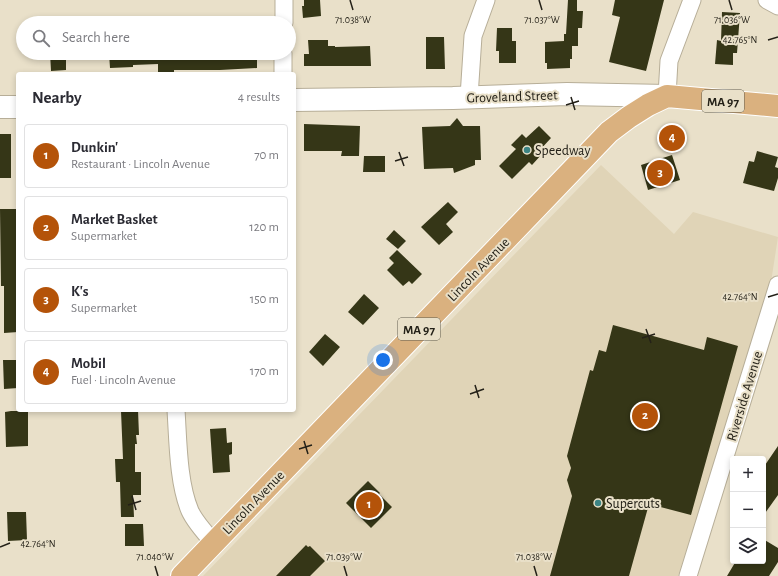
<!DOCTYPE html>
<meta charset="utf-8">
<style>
:root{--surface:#fff;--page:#f2f2f3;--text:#2b2b33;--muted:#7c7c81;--line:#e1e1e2;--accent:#b45309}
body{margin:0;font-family:"Alegreya Sans",sans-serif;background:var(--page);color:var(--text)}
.controls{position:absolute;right:12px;bottom:12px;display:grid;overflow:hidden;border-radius:4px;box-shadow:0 2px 6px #0003}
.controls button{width:36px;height:36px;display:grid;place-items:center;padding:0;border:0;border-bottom:1px solid var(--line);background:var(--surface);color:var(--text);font:20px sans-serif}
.you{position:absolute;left:383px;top:360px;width:14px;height:14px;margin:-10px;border:3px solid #fff;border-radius:50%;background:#1a73e8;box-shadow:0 0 0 6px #1a73e833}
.badge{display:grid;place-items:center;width:26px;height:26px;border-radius:50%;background:var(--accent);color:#fff;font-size:13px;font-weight:700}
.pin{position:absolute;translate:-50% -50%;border:2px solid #fff;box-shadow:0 1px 4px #0006}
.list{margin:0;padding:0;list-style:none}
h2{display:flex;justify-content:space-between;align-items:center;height:52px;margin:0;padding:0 16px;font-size:17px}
h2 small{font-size:13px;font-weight:400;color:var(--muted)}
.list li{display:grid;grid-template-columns:26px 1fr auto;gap:12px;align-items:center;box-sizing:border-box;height:64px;margin:0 8px 8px;padding:0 8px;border:1px solid var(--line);border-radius:4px}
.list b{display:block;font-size:15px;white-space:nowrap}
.list p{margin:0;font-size:13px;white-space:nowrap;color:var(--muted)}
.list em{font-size:13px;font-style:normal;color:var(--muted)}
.icon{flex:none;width:22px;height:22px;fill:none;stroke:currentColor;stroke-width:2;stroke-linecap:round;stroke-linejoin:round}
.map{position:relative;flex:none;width:778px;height:576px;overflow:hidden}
.search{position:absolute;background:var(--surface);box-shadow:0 2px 6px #0003;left:16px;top:16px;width:280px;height:44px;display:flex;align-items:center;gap:10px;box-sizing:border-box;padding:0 14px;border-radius:22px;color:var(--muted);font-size:15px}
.panel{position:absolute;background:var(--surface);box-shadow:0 2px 6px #0003;left:16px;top:72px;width:280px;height:340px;border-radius:4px}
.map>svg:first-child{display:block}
.built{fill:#e0d4b7}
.building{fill:#353617}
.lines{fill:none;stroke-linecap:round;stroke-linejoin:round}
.minor-casing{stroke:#b7ae98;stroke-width:19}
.secondary-casing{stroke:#b7ae98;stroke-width:24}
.primary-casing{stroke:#fff;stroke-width:24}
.minor{stroke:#fff;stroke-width:17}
.secondary{stroke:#fff;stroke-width:22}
.primary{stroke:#dab17f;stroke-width:22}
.ticks{fill:none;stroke:#242118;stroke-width:1.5}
.poi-dot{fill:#3c8484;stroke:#e9e0c9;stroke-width:1.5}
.labels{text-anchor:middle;stroke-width:4;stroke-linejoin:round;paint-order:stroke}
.shield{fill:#e9e0c9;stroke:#5f5a4d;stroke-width:1}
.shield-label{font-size:13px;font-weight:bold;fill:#242118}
.street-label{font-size:14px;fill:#242118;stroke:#e9e0c9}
.poi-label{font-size:14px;fill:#242118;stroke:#e9e0c9;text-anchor:start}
.ticks-label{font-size:10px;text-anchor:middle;fill:#242118;stroke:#e9e0c9;stroke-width:4;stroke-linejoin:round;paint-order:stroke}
</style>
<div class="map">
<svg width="778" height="576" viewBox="0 0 778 576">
<rect width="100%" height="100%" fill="#e9e0c9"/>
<path class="built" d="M 601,165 L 674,234 L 693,212 L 778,237 L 769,295 L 678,576 L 203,576 Z"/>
<path class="building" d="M 304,0 L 320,0 L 321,16 L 303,18 L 302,6 L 304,6 Z
M 568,0 L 577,0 L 577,11 L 583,11 L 582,28 L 578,28 L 578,46 L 572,46 L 572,59 L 570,59 L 570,68 L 547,69 L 547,63 L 545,63 L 545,42 L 564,41 L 564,34 L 566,34 Z
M 615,0 L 664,0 L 646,71 L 609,62 L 620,17 L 612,15 Z
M 722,12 L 740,13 L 737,53 L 733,53 L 733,65 L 715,64 L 717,40 L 721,41 Z
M 497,28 L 512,28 L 512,41 L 516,41 L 516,63 L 499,63 L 499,51 L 496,51 Z
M 426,37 L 444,37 L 445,69 L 426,69 Z
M 308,40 L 328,40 L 328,46 L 335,46 L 335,47 L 370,46 L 371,66 L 304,66 L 304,54 L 309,54 Z
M 50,53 L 66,53 L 66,70 L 51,71 Z
M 109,53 L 257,53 L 257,68 L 220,70 L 174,70 L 174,74 L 158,74 L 158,64 L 133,65 L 133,67 L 110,68 Z
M 457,118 L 463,126 L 480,126 L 481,160 L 475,160 L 475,165 L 454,173 L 453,168 L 424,169 L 422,127 L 450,126 Z
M 304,124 L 360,126 L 359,156 L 341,156 L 342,151 L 304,151 Z
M 539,126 L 551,138 L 539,151 L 542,154 L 532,165 L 529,162 L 512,179 L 499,166 L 516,149 L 511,145 L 522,134 L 526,138 Z
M 682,129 L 685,143 L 665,148 L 661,134 Z
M 0,134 L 11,134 L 11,178 L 0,178 Z
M 757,151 L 778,157 L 775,167 L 778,168 L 778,178 L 774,191 L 743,183 L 749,161 L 754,162 Z
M 672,155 L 680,180 L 648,190 L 641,165 Z
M 364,156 L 385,156 L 385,172 L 363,172 Z
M 448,202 L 458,212 L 446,224 L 453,232 L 439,245 L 421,227 Z
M 0,209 L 18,209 L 18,332 L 4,333 L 4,286 L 1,286 Z
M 394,230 L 406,241 L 398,249 L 386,239 Z
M 397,250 L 422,274 L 412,284 L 409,281 L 403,286 L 387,270 L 394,263 L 389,258 Z
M 364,294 L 379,308 L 363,325 L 348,312 Z
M 613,325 L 704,350 L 707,337 L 738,346 L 691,515 L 649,504 L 629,576 L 550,576 L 572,496 L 567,480 L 571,468 L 567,456 L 590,370 L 593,371 L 599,350 L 606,352 Z
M 325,334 L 340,347 L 323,366 L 309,352 Z
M 3,360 L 18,360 L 18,388 L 4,389 Z
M 138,410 L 139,435 L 136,435 L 137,444 L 135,444 L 135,472 L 141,472 L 141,495 L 133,495 L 134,517 L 121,517 L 120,482 L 116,482 L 115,459 L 123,459 L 121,411 Z
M 11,411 L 28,411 L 28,446 L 6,447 L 5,412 Z
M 226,428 L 227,443 L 232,442 L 232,454 L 229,455 L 230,472 L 213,473 L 210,429 Z
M 778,446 L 778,495 L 763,516 L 763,468 Z
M 368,481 L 380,493 L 379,494 L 392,507 L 371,528 L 346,503 Z
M 7,512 L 26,512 L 27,540 L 8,541 Z
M 125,524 L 143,524 L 144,546 L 125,546 Z
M 763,539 L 778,548 L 778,562 L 769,576 L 727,576 L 736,561 L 763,561 Z
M 306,545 L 308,547 L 310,546 L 325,561 L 310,576 L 276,576 Z"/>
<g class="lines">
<defs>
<path id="minor" d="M 767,0 L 778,6
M 284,23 L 284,0
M 283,74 L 283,53
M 667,96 L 669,61 L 692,0
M 469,97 L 473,36 L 486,0
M 176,410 C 178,440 178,483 190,511 C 195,522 205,533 214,543
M 688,576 L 778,285"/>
<path id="secondary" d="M 294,100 L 453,98 L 567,94 L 667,96
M 0,107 L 18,107"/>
<path id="primary" d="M 182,576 L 609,132 L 629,117 L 648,105 L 667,96 L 778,106"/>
</defs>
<use href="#minor" class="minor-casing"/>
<use href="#secondary" class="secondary-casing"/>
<use href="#primary" class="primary-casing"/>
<use href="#minor" class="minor"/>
<use href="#secondary" class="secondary"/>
<use href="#primary" class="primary"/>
</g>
<path class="ticks" d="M 350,0 L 353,10M 539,0 L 542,10M 729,0 L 732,10M 768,40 L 778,37M 571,97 L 575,110M 566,105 L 579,101M 399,152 L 404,166M 395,161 L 408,157M 768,297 L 778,294M 646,329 L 651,343M 642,338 L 655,334M 475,385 L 479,398M 470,394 L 484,389M 304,441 L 308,454M 299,449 L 312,445M 132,496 L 136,510M 128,505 L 141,501M 0,547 L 10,543M 155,566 L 158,576M 344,566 L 347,576M 534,566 L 537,576"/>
<g class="poi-dot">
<circle cx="527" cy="150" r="4"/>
<circle cx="598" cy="503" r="4"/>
</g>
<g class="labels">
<g class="shield">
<rect x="702" y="90" width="42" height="22" rx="3"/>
<rect x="398" y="318" width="42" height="22" rx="3"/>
</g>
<g class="shield-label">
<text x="723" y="106">MA 97</text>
<text x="419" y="334">MA 97</text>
</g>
<g class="street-label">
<text transform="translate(512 96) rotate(-2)" y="5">Groveland Street</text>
<text transform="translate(478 269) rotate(-46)" y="5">Lincoln Avenue</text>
<text transform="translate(744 396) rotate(-73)" y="5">Riverside Avenue</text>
<text transform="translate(253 502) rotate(-46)" y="5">Lincoln Avenue</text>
</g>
<g class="poi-label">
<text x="535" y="155">Speedway</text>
<text x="606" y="508">Supercuts</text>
</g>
</g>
<g class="ticks-label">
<text x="353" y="23">71.038°W</text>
<text x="542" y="23">71.037°W</text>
<text x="732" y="23">71.036°W</text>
<text x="740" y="43">42.765°N</text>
<text x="740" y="300">42.764°N</text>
<text x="38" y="547">42.764°N</text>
<text x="155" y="560">71.040°W</text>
<text x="344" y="560">71.039°W</text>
<text x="534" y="560">71.038°W</text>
</g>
</svg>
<div class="controls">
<button>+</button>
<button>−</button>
<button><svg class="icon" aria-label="layers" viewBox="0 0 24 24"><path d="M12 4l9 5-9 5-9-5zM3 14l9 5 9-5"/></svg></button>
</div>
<div class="you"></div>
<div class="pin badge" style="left:369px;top:505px">1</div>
<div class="pin badge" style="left:645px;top:416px">2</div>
<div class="pin badge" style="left:660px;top:173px">3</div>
<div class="pin badge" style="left:672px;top:138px">4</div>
<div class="search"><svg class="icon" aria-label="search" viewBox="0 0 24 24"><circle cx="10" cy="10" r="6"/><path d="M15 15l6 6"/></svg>Search here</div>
<section class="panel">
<h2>Nearby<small>4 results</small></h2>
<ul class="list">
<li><span class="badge">1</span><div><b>Dunkin'</b><p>Restaurant · Lincoln Avenue</p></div><em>70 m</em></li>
<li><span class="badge">2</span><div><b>Market Basket</b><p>Supermarket</p></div><em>120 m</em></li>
<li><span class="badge">3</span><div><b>K's</b><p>Supermarket</p></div><em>150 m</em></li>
<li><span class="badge">4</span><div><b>Mobil</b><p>Fuel · Lincoln Avenue</p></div><em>170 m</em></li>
</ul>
</section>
</div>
